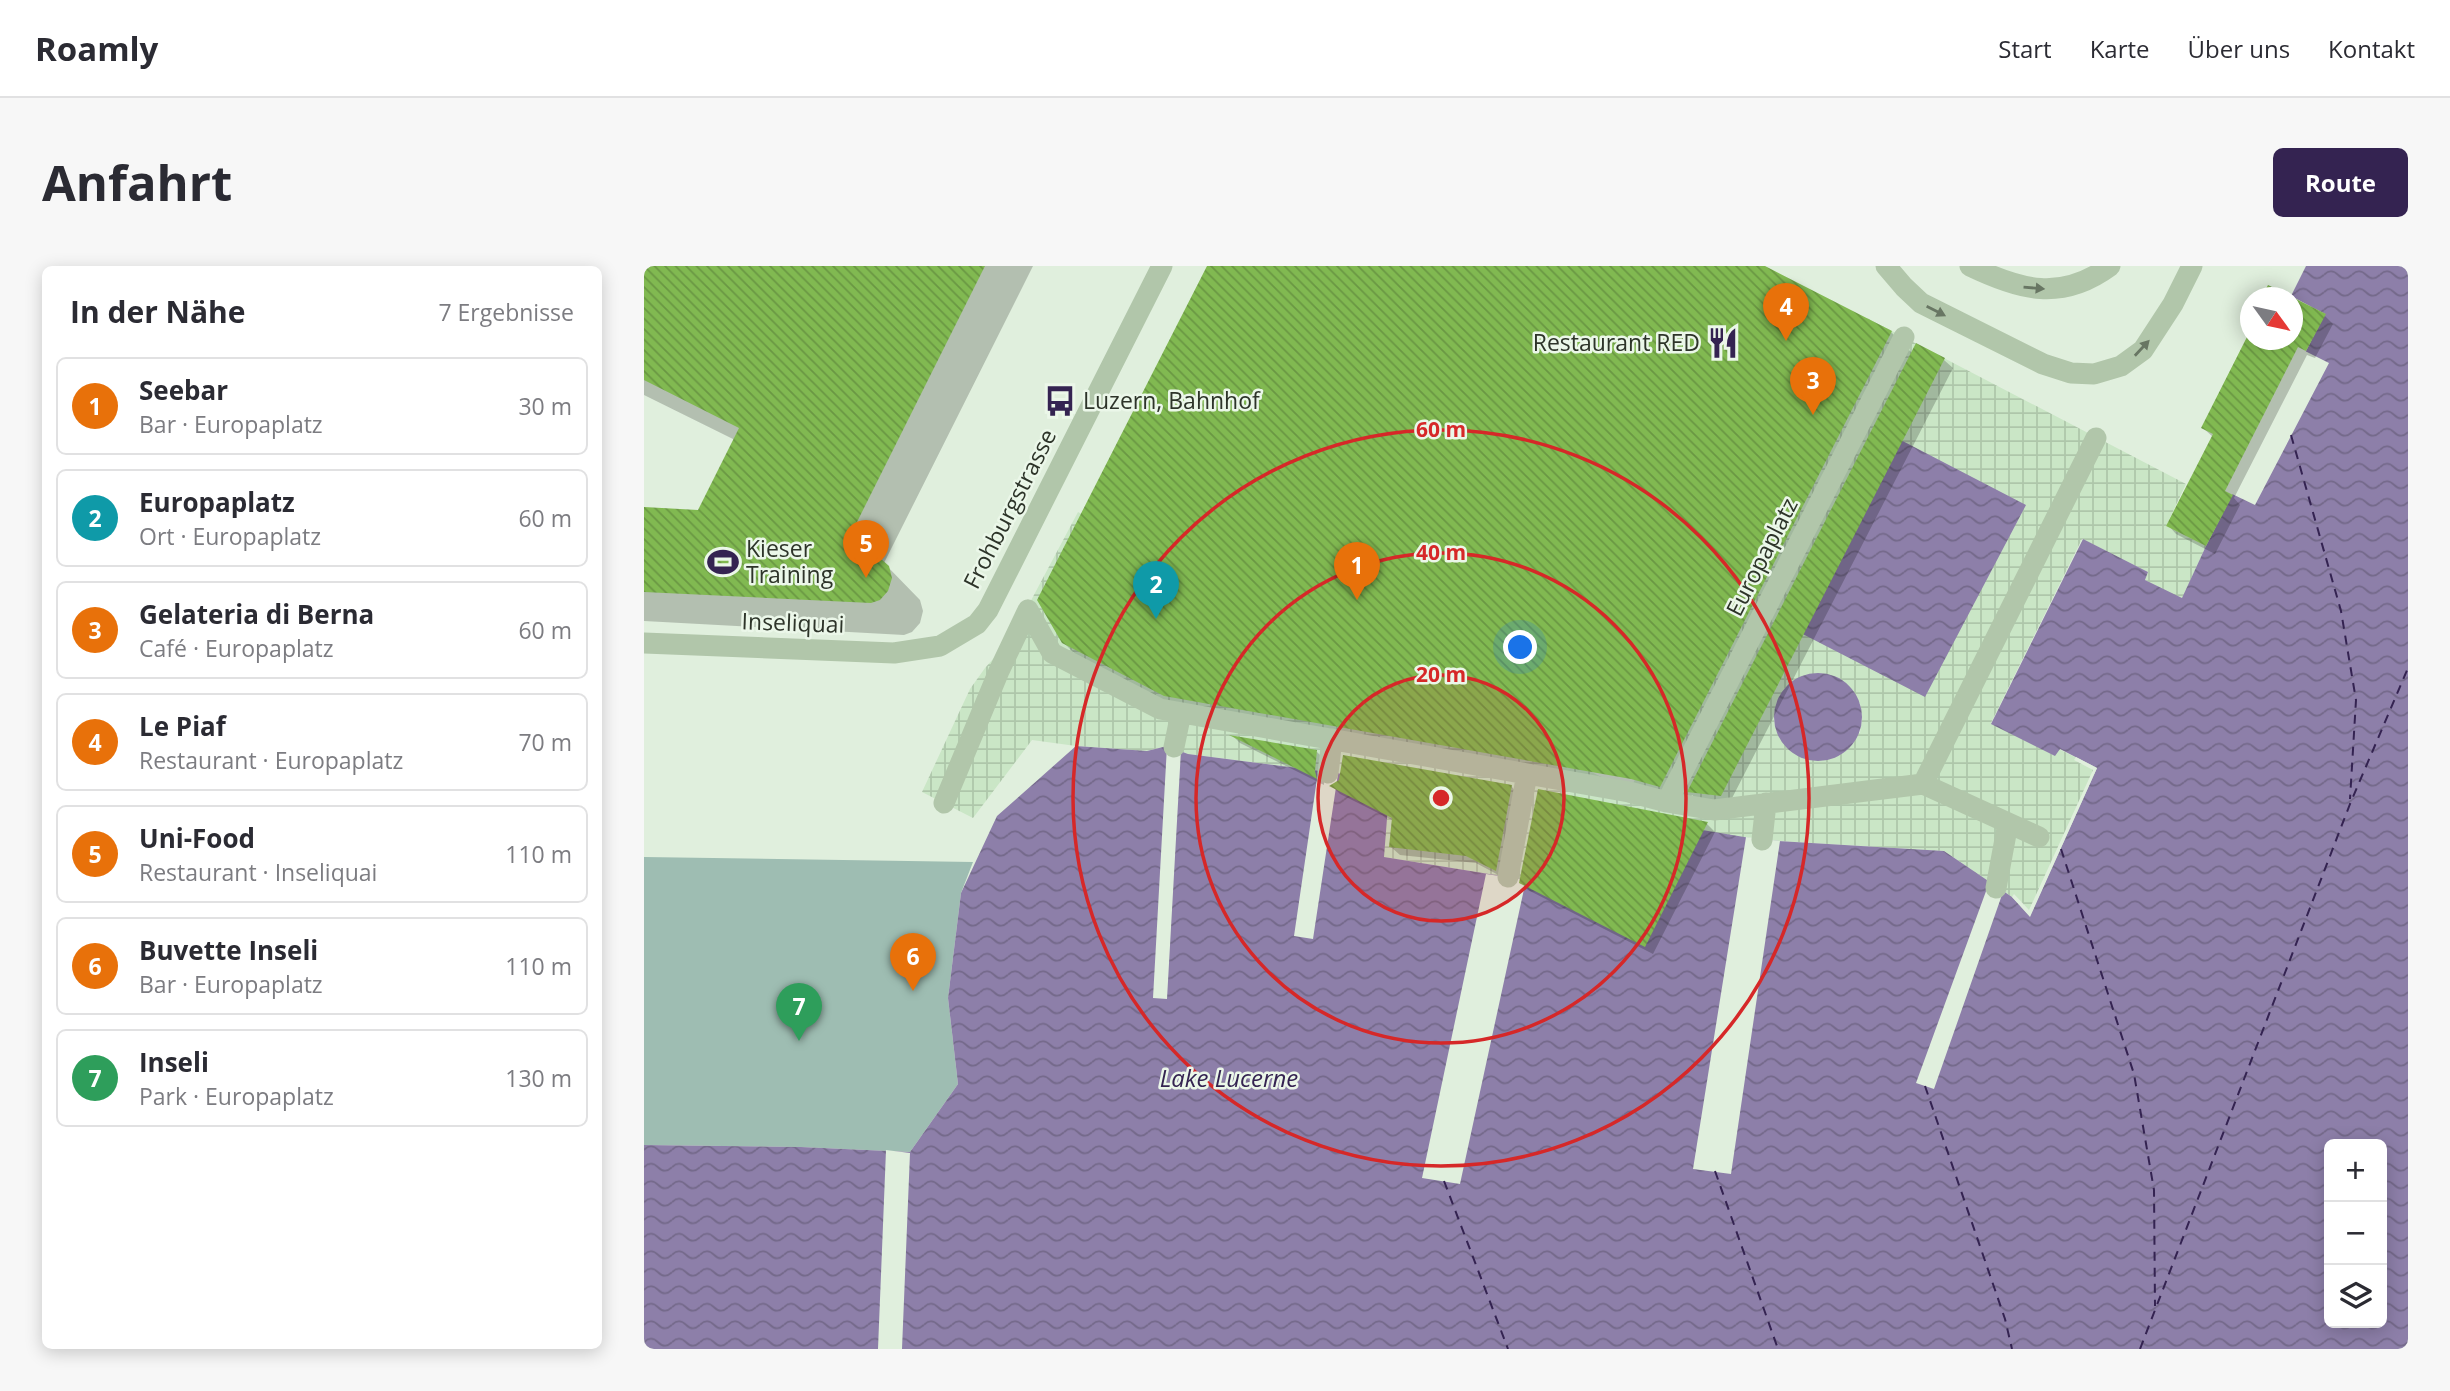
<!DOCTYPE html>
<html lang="de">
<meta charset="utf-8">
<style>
:root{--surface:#fff;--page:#f7f7f7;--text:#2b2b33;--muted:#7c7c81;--line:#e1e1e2;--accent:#342351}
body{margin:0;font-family:"Open Sans",sans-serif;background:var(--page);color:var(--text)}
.controls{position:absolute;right:21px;bottom:21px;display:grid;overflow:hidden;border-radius:10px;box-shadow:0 4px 18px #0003}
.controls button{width:63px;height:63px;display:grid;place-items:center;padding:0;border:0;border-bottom:2px solid var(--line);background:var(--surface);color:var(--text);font:35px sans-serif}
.compass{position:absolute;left:1596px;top:21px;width:63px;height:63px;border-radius:50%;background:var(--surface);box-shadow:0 4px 18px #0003;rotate:123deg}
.you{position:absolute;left:877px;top:382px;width:24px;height:24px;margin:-18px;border:5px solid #fff;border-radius:50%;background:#1a73e8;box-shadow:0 0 0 10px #1a73e833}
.badge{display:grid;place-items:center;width:46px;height:46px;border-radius:50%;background:var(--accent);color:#fff;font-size:23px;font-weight:700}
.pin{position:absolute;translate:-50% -58px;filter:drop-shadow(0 2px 4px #0008)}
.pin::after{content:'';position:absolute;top:37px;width:24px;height:21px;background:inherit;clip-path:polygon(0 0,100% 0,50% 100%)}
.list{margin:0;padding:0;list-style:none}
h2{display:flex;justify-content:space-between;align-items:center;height:91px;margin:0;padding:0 28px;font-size:30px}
h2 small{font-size:23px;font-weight:400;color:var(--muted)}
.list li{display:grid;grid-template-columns:46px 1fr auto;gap:21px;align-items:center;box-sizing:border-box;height:98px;margin:0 14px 14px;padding:0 14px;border:2px solid var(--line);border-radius:10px}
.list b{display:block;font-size:26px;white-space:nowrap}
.list p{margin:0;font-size:23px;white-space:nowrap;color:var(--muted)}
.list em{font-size:23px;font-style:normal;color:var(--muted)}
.icon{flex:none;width:38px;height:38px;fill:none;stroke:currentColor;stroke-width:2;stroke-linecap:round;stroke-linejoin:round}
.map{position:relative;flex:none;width:1764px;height:1083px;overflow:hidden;border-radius:10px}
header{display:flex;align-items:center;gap:42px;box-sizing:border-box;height:98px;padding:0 35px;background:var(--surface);border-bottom:2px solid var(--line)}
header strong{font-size:33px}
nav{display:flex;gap:38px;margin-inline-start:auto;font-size:24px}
.intro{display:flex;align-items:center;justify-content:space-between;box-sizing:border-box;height:168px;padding:0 42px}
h1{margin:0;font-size:49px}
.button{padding:18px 32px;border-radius:10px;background:var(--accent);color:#fff;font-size:24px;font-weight:700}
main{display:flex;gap:42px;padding:0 42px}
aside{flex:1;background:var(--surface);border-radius:10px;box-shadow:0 4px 18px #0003}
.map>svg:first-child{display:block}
.green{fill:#9ebdb2}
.plaza{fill:url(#plaza-grid);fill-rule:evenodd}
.water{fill:url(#water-waves);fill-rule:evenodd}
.pier{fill:#e0efdd}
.shadow{fill:#0003}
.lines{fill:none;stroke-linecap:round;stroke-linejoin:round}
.ferry{stroke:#342351;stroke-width:2;stroke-dasharray:9 7;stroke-linecap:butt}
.building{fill:url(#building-back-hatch)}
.minor{stroke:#b1c6aa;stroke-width:21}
.oneway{fill:#687663}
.ring{fill:none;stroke:#d62828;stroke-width:3.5}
.labels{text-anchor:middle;stroke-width:5;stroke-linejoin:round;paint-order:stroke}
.poi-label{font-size:23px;fill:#2d3429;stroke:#ebf7e9;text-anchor:start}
.street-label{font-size:23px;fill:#2d3429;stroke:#ebf7e9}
.water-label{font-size:24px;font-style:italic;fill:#342351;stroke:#ebf7e9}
.centre{fill:#d62828;stroke:#ebf7e9;stroke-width:3.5}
.ring-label{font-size:21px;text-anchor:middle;font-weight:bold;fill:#d62828;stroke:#ebf7e9;stroke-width:5;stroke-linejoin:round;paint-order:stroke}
</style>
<header>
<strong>Roamly</strong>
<nav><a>Start</a><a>Karte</a><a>Über uns</a><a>Kontakt</a></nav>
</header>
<div class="intro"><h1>Anfahrt</h1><a class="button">Route</a></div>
<main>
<aside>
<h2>In der Nähe<small>7 Ergebnisse</small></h2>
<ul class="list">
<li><span class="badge" style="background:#e8710a">1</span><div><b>Seebar</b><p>Bar · Europaplatz</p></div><em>30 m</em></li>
<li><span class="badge" style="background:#0f9aa8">2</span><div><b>Europaplatz</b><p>Ort · Europaplatz</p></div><em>60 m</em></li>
<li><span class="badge" style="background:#e8710a">3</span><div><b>Gelateria di Berna</b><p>Café · Europaplatz</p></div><em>60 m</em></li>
<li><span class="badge" style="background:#e8710a">4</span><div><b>Le Piaf</b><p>Restaurant · Europaplatz</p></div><em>70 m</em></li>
<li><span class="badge" style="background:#e8710a">5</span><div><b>Uni-Food</b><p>Restaurant · Inseliquai</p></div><em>110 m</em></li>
<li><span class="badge" style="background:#e8710a">6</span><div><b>Buvette Inseli</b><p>Bar · Europaplatz</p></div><em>110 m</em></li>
<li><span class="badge" style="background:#2e9e5b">7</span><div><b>Inseli</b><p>Park · Europaplatz</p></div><em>130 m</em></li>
</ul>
</aside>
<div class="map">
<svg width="1764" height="1083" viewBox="0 0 1764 1083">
<defs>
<pattern id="plaza-grid" width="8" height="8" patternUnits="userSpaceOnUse" patternTransform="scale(1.75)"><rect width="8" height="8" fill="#cae6c6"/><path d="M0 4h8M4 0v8" fill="none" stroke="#aec6aa"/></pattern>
<pattern id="water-waves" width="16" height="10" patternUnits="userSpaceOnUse" patternTransform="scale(1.75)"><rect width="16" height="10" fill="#8d7fa9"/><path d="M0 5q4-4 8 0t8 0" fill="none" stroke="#74698a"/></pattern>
<pattern id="building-back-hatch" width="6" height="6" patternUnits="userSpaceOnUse" patternTransform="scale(1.75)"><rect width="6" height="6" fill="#81b951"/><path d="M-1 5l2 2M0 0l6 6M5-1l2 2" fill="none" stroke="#6a9743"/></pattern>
</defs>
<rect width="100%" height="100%" fill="#e0efdd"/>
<path class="green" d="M 0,591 L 329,596 L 317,627 L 304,732 L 314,818 L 266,886 L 157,881 L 0,879 Z"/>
<path class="plaza" d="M 1223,52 L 1542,218 L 1522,260 L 1562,280 L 1538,333 L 1501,314 L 1504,306 L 1438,273 L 1347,457 L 1410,489 L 1415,483 L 1453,502 L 1386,651 L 1368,631 L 1300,585 L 1118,574 L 882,614 L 739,591 L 746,514 L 544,488 L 523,480 L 503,485 L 432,480 L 388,474 L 329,552 L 278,526 L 326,423 L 341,402 L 366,374 L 434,246 L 985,525 L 1086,328 ZM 1141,422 L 1216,437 L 1218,452 L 1216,467 L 1131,462 L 1130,448 L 1133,435 Z"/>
<path class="water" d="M 1662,0 L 1764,0 L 1764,1083 L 0,1083 L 0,879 L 157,881 L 266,886 L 314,818 L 304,732 L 317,627 L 353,550 L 432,480 L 503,485 L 523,480 L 544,488 L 746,514 L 740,591 L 882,614 L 909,539 L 1118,574 L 1300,585 L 1368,631 L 1386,650 L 1453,502 L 1416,483 L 1411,490 L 1347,458 L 1439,273 L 1504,306 L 1501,314 L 1538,332 L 1562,280 L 1681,48 L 1647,30 ZM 1685,878 L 1738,878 L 1738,1057 L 1685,1057 Z
M 1247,169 L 1382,239 L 1281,431 L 1147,362 Z
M1130 451a44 44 0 1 1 88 0a44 44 0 1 1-88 0Z"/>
<path class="pier" d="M 1659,84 L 1685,97 L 1611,239 L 1586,227 Z
M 523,480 L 537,484 L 523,733 L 509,732 Z
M 1432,491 L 1453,502 L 1386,651 L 1368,631 L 1370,628 L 1385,644 L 1449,504 L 1430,494 Z
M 674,506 L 694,508 L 669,673 L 650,670 Z
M 1102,571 L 1136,575 L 1087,908 L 1049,903 Z
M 842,608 L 882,614 L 816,918 L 778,912 Z
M 1345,617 L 1359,626 L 1290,823 L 1272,817 Z
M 242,884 L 266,887 L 258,1083 L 234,1083 Z"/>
<path class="shadow" d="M 0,0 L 389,0 L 240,297 L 276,334 L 279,345 L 276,357 L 268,366 L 260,369 L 0,355 L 0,243 L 55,246 L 91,174 L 0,129 Z
M 565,0 L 1118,0 L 1247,66 L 1268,87 L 1273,79 L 1300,94 L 1309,102 L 1085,538 L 1053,534 L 1048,529 L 1041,544 L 546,454 L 444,401 L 419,376 Z
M 1680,49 L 1689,58 L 1671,92 L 1663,89 L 1590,232 L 1596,239 L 1571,288 L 1532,268 L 1524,259 L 1569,171 L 1559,162 L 1606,69 L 1606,74 L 1648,74 Z
M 590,471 L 673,486 L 681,494 L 680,519 L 596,477 Z
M 688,520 L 867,520 L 875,529 L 860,612 L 832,597 L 756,589 L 747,581 L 750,555 L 696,528 Z
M 1063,558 L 1071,566 L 1009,688 L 886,625 L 877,616 Z"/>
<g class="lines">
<path class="ferry" d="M 1647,169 L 1697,345 L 1712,434 L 1706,533
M 1417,583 L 1490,808 L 1510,924 L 1511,1040
M 1281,820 L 1361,1053 L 1368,1083
M 1071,905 L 1134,1083
M 800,915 L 864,1083
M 1496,1083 L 1706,538 L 1764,402"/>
</g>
<path class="building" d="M 0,0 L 341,0 L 200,282 L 236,292 L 245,300 L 248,312 L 244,325 L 236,334 L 227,337 L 0,326 L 0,241 L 54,244 L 95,162 L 0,114 Z
M 563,0 L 1121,0 L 1248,65 L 1016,521 L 987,513 L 520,430 L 418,377 L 393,334 Z
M 1624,19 L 1682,48 L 1662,85 L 1654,81 L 1581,225 L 1589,229 L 1562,280 L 1522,260 L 1569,168 L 1557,162 L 1606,65 L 1606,74 L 1648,74 L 1648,32 L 1617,32 Z
M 1272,77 L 1301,92 L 1077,530 L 1043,526 Z
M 585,469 L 673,484 L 671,505 L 673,513 Z
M 699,489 L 868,519 L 852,605 L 822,590 L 745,581 L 748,552 L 685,520 L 695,514 Z
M 894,523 L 1064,556 L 1001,681 L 875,617 Z"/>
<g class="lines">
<path class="minor" d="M 1242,0 L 1260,21 L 1277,37 L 1399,98 L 1427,107 L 1450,108 L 1477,100 L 1499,84 L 1529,38 L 1548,0
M 1326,0 C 1376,24 1417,36 1466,0
M 384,344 L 408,387 L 516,443 L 985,526 L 1023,536 L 1070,544 L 1279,518 L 1395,571
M 0,377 L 250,387 L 296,380 L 333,358 L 344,344 L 518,0
M 530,481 L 537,447
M 684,507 L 688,473
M 1279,518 L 1452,172
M 1023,536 L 1260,71
M 300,537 L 355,405 L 384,344
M 1118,574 L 1122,537
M 864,611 L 883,508
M 1352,622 L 1364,557"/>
</g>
<defs><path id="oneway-solid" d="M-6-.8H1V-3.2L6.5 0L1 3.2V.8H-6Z" transform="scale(1.75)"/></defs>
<g class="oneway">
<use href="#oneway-solid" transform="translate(1390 22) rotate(5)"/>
<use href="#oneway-solid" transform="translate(1292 45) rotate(27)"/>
<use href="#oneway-solid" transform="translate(1498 82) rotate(-47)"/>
</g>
<circle cx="797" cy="532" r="123" fill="#d62828" fill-opacity=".12"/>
<g class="ring">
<circle cx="797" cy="532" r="123"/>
<circle cx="797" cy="532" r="245"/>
<circle cx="797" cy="532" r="368"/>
</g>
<defs>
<symbol id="restaurant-bare" viewBox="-9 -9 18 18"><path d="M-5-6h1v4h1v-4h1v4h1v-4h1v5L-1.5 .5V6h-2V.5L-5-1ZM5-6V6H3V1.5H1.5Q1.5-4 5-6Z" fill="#342351" stroke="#ebf7e9" stroke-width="2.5" paint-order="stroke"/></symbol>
<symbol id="bus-bare" viewBox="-9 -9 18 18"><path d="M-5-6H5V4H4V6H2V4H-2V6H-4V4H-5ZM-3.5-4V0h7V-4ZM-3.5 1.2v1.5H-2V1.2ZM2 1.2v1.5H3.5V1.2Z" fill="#342351" stroke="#ebf7e9" stroke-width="2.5" paint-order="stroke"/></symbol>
<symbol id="stadium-bare" viewBox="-9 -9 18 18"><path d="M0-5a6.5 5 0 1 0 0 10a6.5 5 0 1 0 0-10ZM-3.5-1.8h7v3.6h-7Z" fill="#342351" stroke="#ebf7e9" stroke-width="2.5" paint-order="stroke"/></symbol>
</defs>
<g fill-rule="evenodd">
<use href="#restaurant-bare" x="1057" y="55" width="44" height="44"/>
<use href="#bus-bare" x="394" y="113" width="44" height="44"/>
<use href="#stadium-bare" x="57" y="274" width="44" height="44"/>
</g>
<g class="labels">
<g class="poi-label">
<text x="1056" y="85" text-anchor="end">Restaurant RED</text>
<text x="439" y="143">Luzern, Bahnhof</text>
<text x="102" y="291">Kieser<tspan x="102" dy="26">Training</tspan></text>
</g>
<g class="street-label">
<text transform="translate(366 243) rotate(-63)" y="8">Frohburgstrasse</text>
<text transform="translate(1118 291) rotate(-63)" y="8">Europaplatz</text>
<text transform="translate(149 357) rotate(2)" y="8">Inseliquai</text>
</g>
<g class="water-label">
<text x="585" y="821">Lake Lucerne</text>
</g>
</g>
<circle cx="797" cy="532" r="10" class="centre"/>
<g class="ring-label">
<text x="797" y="171">60 m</text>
<text x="797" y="294">40 m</text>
<text x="797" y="416">20 m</text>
</g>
</svg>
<div class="controls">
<button>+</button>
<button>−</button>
<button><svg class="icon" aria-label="layers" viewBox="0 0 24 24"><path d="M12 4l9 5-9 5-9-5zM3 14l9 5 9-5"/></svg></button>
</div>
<svg class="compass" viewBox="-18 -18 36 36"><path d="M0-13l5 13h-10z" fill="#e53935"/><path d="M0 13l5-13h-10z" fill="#7c7c81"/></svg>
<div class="you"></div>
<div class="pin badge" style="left:713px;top:334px;background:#e8710a">1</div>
<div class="pin badge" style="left:512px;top:353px;background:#0f9aa8">2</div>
<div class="pin badge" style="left:1169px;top:149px;background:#e8710a">3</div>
<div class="pin badge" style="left:1142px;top:75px;background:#e8710a">4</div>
<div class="pin badge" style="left:222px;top:312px;background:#e8710a">5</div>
<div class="pin badge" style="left:269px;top:725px;background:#e8710a">6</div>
<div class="pin badge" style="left:155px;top:775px;background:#2e9e5b">7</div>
</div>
</main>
